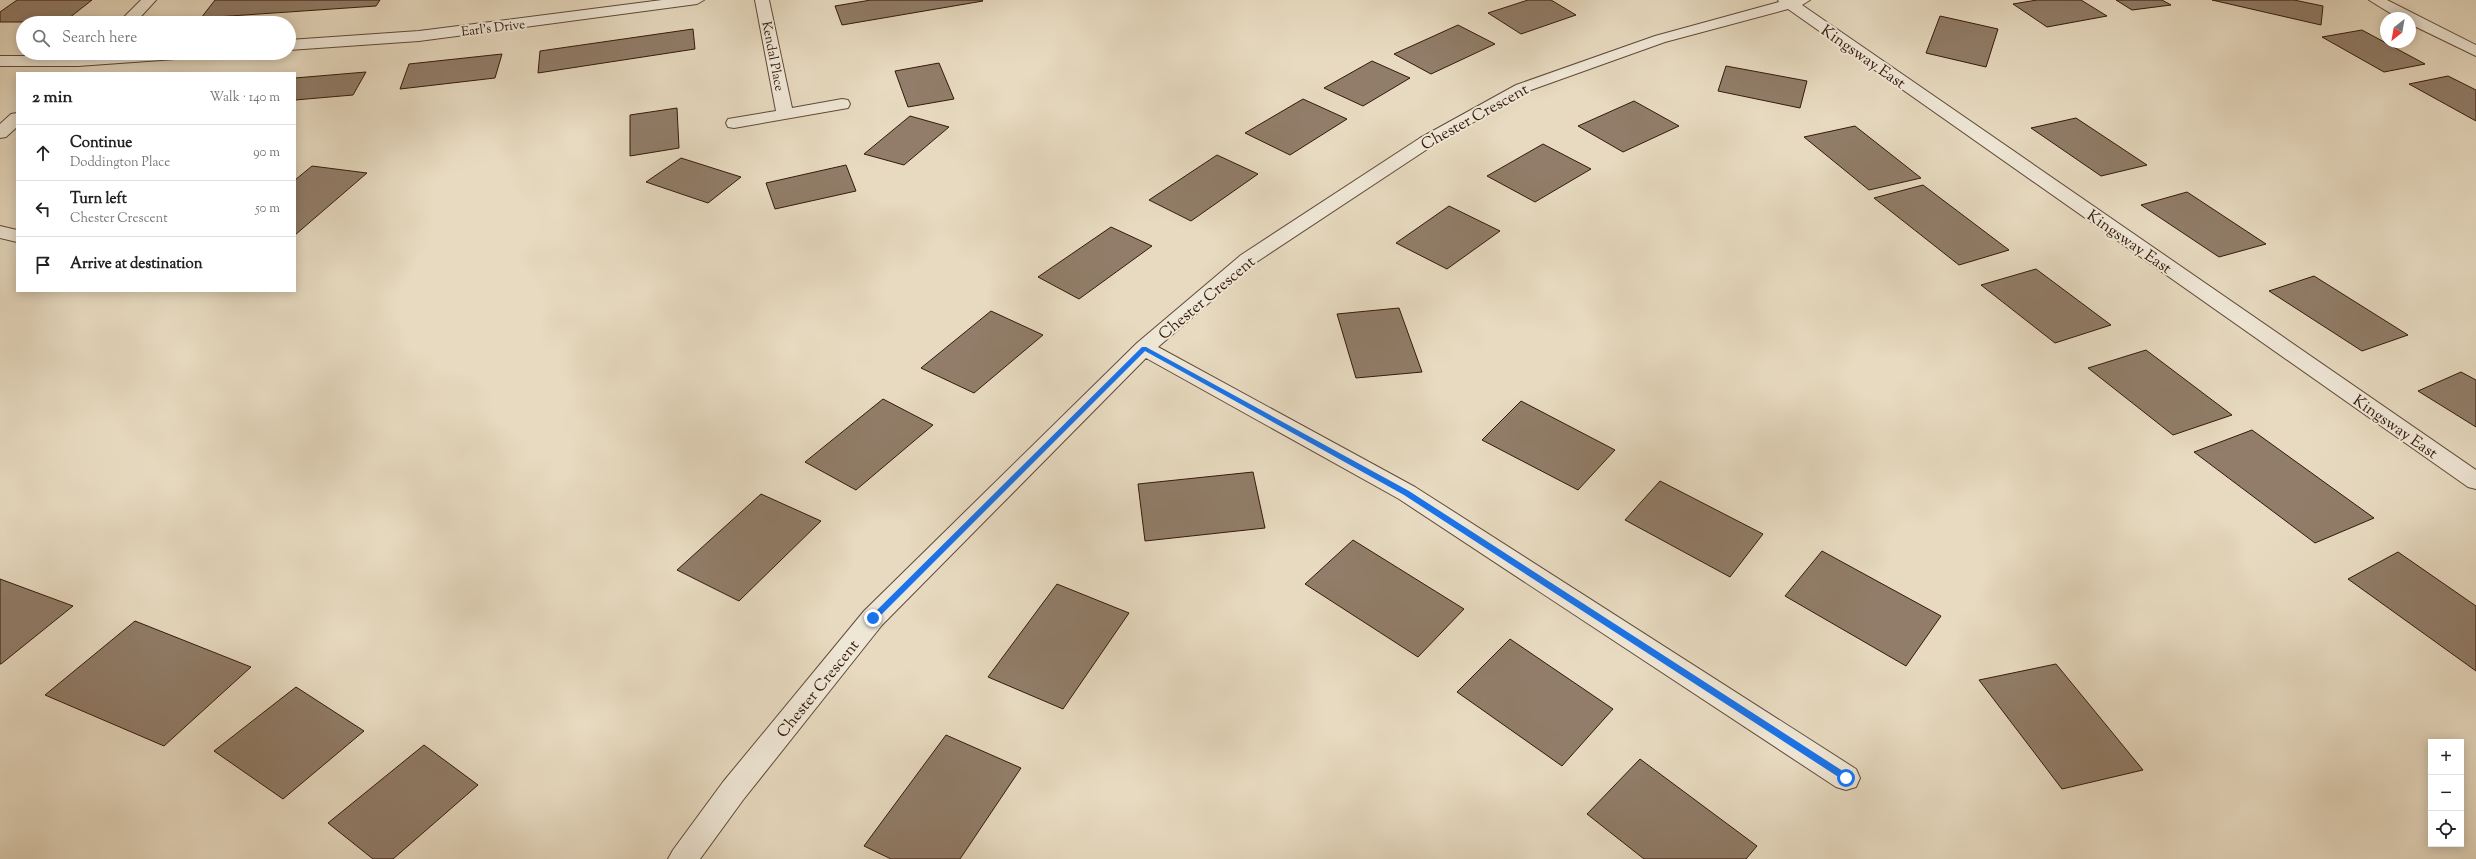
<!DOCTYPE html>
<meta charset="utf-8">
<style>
:root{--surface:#fff;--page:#f6f6f6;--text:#222;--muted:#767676;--line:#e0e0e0}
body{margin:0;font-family:"Sorts Mill Goudy",serif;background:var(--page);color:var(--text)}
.controls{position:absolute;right:12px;bottom:12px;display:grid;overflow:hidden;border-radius:0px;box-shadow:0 2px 10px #0003}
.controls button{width:36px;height:36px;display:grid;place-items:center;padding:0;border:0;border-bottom:1px solid var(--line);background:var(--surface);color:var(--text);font:20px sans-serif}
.compass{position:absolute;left:2380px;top:12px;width:36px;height:36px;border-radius:50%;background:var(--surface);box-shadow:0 2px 10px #0003;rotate:211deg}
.stop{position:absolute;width:12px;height:12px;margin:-9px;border:3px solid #1a73e8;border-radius:50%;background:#fff}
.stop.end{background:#1a73e8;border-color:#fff;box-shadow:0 1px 4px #0008}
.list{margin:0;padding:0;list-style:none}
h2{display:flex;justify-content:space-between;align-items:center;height:52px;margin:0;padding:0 16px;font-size:17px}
h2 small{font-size:13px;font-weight:400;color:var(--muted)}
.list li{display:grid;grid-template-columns:26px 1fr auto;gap:12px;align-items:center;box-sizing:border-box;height:56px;padding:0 16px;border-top:1px solid var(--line)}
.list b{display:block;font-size:15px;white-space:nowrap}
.list p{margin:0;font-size:13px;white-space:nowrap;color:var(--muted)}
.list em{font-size:13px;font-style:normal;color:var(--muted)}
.icon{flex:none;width:22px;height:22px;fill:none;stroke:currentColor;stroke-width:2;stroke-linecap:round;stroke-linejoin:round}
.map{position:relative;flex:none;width:2476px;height:859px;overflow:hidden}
.search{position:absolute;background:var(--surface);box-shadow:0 2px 10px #0003;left:16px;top:16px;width:280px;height:44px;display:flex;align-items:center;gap:10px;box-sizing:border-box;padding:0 14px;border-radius:22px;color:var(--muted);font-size:15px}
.panel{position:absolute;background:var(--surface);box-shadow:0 2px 10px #0003;left:16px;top:72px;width:280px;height:220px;border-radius:0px}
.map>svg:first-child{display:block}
.building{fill:#917d69;stroke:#34190a}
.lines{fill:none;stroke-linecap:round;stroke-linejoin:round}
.street-casing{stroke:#614938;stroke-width:2}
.street{fill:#efe7d6;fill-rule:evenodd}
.route{fill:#1a73e8}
.labels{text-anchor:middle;stroke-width:4;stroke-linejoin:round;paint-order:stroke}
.far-street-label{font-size:13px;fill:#34190a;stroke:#efe7d6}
.street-label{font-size:16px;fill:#34190a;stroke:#efe7d6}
</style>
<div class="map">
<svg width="2476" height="859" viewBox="0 0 2476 859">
<rect width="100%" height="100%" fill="#e7dac0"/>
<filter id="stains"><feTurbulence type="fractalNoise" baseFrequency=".005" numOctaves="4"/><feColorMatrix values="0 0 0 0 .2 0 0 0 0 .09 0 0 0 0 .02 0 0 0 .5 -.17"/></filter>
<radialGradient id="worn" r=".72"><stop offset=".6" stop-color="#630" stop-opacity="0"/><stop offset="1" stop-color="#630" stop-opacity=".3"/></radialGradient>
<path class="building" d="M 17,0 L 92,0 L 64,22 L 0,22 L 0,12 Z
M 215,0 L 380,0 L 376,6 L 201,18 Z
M 871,0 L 982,0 L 983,1 L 842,25 L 835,6 Z
M 1528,0 L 1551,0 L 1576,15 L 1521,34 L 1488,13 Z
M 2037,0 L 2081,0 L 2107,16 L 2047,27 L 2013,4 Z
M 2116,0 L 2162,0 L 2171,5 L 2132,10 Z
M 2212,0 L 2294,0 L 2323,6 L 2321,25 Z
M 1940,16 L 1998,29 L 1986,67 L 1926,53 Z
M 1458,25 L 1495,44 L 1431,74 L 1394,54 Z
M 693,29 L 695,49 L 538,73 L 540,51 Z
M 2362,30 L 2425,64 L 2384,72 L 2322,37 Z
M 502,54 L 495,78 L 400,89 L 409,64 Z
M 1372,61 L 1410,78 L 1363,106 L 1324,88 Z
M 939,63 L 954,99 L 908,107 L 895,71 Z
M 1726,66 L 1807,81 L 1800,108 L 1718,91 Z
M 366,72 L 353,95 L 295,100 L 295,78 Z
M 2448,76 L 2476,90 L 2476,121 L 2409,84 Z
M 1303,99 L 1347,119 L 1290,155 L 1245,133 Z
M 1634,101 L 1679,126 L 1623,152 L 1578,126 Z
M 677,108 L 679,148 L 630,156 L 630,115 Z
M 910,116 L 949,127 L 904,165 L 864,154 Z
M 2076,118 L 2147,165 L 2101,176 L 2031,128 Z
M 1855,126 L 1921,178 L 1869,190 L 1804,137 Z
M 1543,144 L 1591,169 L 1535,202 L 1487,176 Z
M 1217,155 L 1258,174 L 1191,221 L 1149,200 Z
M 681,158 L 741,177 L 708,203 L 646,182 Z
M 846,165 L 856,191 L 775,209 L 766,183 Z
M 312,166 L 367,173 L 295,235 L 295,180 Z
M 1923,185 L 2009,250 L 1959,265 L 1874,198 Z
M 2187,192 L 2266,244 L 2219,257 L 2141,205 Z
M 1449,206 L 1500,231 L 1447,269 L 1396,243 Z
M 1111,227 L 1152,246 L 1079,299 L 1038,277 Z
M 2036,269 L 2111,325 L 2055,343 L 1981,285 Z
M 2314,276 L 2408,335 L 2362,351 L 2269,291 Z
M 1399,308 L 1422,372 L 1356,378 L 1337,314 Z
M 991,311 L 1043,335 L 974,393 L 921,368 Z
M 2146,350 L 2232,415 L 2173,435 L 2088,368 Z
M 2461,372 L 2476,380 L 2476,427 L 2418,391 Z
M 883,399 L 933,425 L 856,490 L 805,462 Z
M 1521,401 L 1615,450 L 1578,490 L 1482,440 Z
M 2252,430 L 2374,518 L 2315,543 L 2194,452 Z
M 1253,472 L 1265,528 L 1145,541 L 1138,484 Z
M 1660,481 L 1763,534 L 1730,577 L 1625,520 Z
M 761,494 L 821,521 L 739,601 L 677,570 Z
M 1353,540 L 1464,609 L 1418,657 L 1305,584 Z
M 1822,551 L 1941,616 L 1906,666 L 1785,596 Z
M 2398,552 L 2476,606 L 2476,671 L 2348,579 Z
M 0,579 L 73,606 L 1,664 L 0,664 Z
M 1057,584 L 1129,613 L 1063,709 L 988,677 Z
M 135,621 L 251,667 L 164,746 L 45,695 Z
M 1510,639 L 1613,709 L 1562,766 L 1457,692 Z
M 2056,664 L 2143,770 L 2062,789 L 1979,680 Z
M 296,687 L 364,731 L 283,799 L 214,751 Z
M 946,735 L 1021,768 L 960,859 L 891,859 L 864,846 Z
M 424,745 L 478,785 L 393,859 L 373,859 L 328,823 Z
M 1640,759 L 1757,846 L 1746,859 L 1644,859 L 1587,814 Z"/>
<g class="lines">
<defs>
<path id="street" d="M 141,0 L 156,0 L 135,23 L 118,23 Z
M 662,0 L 704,0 L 697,4 L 419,41 L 289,50 L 289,40 L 419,31 Z
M 755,0 L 769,0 L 792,108 L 842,99 L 848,100 L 850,104 L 848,108 L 734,128 L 728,127 L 726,123 L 728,119 L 776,111 Z
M 1778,0 L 1810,0 L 1802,5 L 2476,470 L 2476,489 L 2468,487 L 1788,9 L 1665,42 L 1528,91 L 1432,146 L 1255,263 L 1158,347 L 1415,487 L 1856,769 L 1860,778 L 1856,787 L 1846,790 L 1836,787 L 1399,499 L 1146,358 L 882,625 L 743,800 L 700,859 L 668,859 L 673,850 L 723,782 L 864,611 L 1137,343 L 1241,255 L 1420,138 L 1516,85 L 1655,36 L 1779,2 Z
M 2369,0 L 2387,0 L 2476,45 L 2476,56 L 2410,24 L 2410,18 L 2398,18 Z
M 123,53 L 197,53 L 189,58 L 78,66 L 0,66 L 0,56 L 78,56 Z
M 17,113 L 17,127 L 6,137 L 0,138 L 0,124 L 11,114 Z
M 0,226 L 17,230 L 17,242 L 0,238 Z"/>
</defs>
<use href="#street" class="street-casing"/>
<use href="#street" class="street"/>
</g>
<path class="route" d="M 1142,347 L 1146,347 L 1409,491 L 1849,775 L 1849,780 L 1843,780 L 1404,495 L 1145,351 L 876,620 L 871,620 L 871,616 Z"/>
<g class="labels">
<g class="far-street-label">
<text transform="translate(493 27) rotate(-7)" y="5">Earl's Drive</text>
<text transform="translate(774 56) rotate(79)" y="5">Kendal Place</text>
</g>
<g class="street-label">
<text transform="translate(1864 56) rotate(35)" y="6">Kingsway East</text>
<text transform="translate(1474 116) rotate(-29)" y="6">Chester Crescent</text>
<text transform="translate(2130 241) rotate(35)" y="6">Kingsway East</text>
<text transform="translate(1206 297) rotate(-40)" y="6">Chester Crescent</text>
<text transform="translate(2396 426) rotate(35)" y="6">Kingsway East</text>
<text transform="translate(817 688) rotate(-51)" y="6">Chester Crescent</text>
</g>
</g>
<rect width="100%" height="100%" filter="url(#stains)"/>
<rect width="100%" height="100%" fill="url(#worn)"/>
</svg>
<div class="controls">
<button>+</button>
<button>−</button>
<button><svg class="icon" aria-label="locate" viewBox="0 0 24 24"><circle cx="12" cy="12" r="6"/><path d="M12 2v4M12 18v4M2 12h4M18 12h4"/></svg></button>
</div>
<svg class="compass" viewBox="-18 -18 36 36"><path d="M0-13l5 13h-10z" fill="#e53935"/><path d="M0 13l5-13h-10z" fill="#767676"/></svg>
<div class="stop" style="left:1846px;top:778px"></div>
<div class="stop end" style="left:873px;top:618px"></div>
<div class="search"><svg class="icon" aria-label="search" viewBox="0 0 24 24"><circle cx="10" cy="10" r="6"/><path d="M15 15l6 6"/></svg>Search here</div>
<section class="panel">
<h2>2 min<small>Walk · 140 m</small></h2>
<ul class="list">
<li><svg class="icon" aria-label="ahead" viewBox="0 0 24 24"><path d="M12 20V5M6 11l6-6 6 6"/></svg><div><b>Continue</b><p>Doddington Place</p></div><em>90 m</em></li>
<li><svg class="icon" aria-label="left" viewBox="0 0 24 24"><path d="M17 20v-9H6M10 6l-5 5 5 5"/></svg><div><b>Turn left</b><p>Chester Crescent</p></div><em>50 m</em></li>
<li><svg class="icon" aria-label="arrive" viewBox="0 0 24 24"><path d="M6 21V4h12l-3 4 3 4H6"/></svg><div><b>Arrive at destination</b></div></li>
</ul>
</section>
</div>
